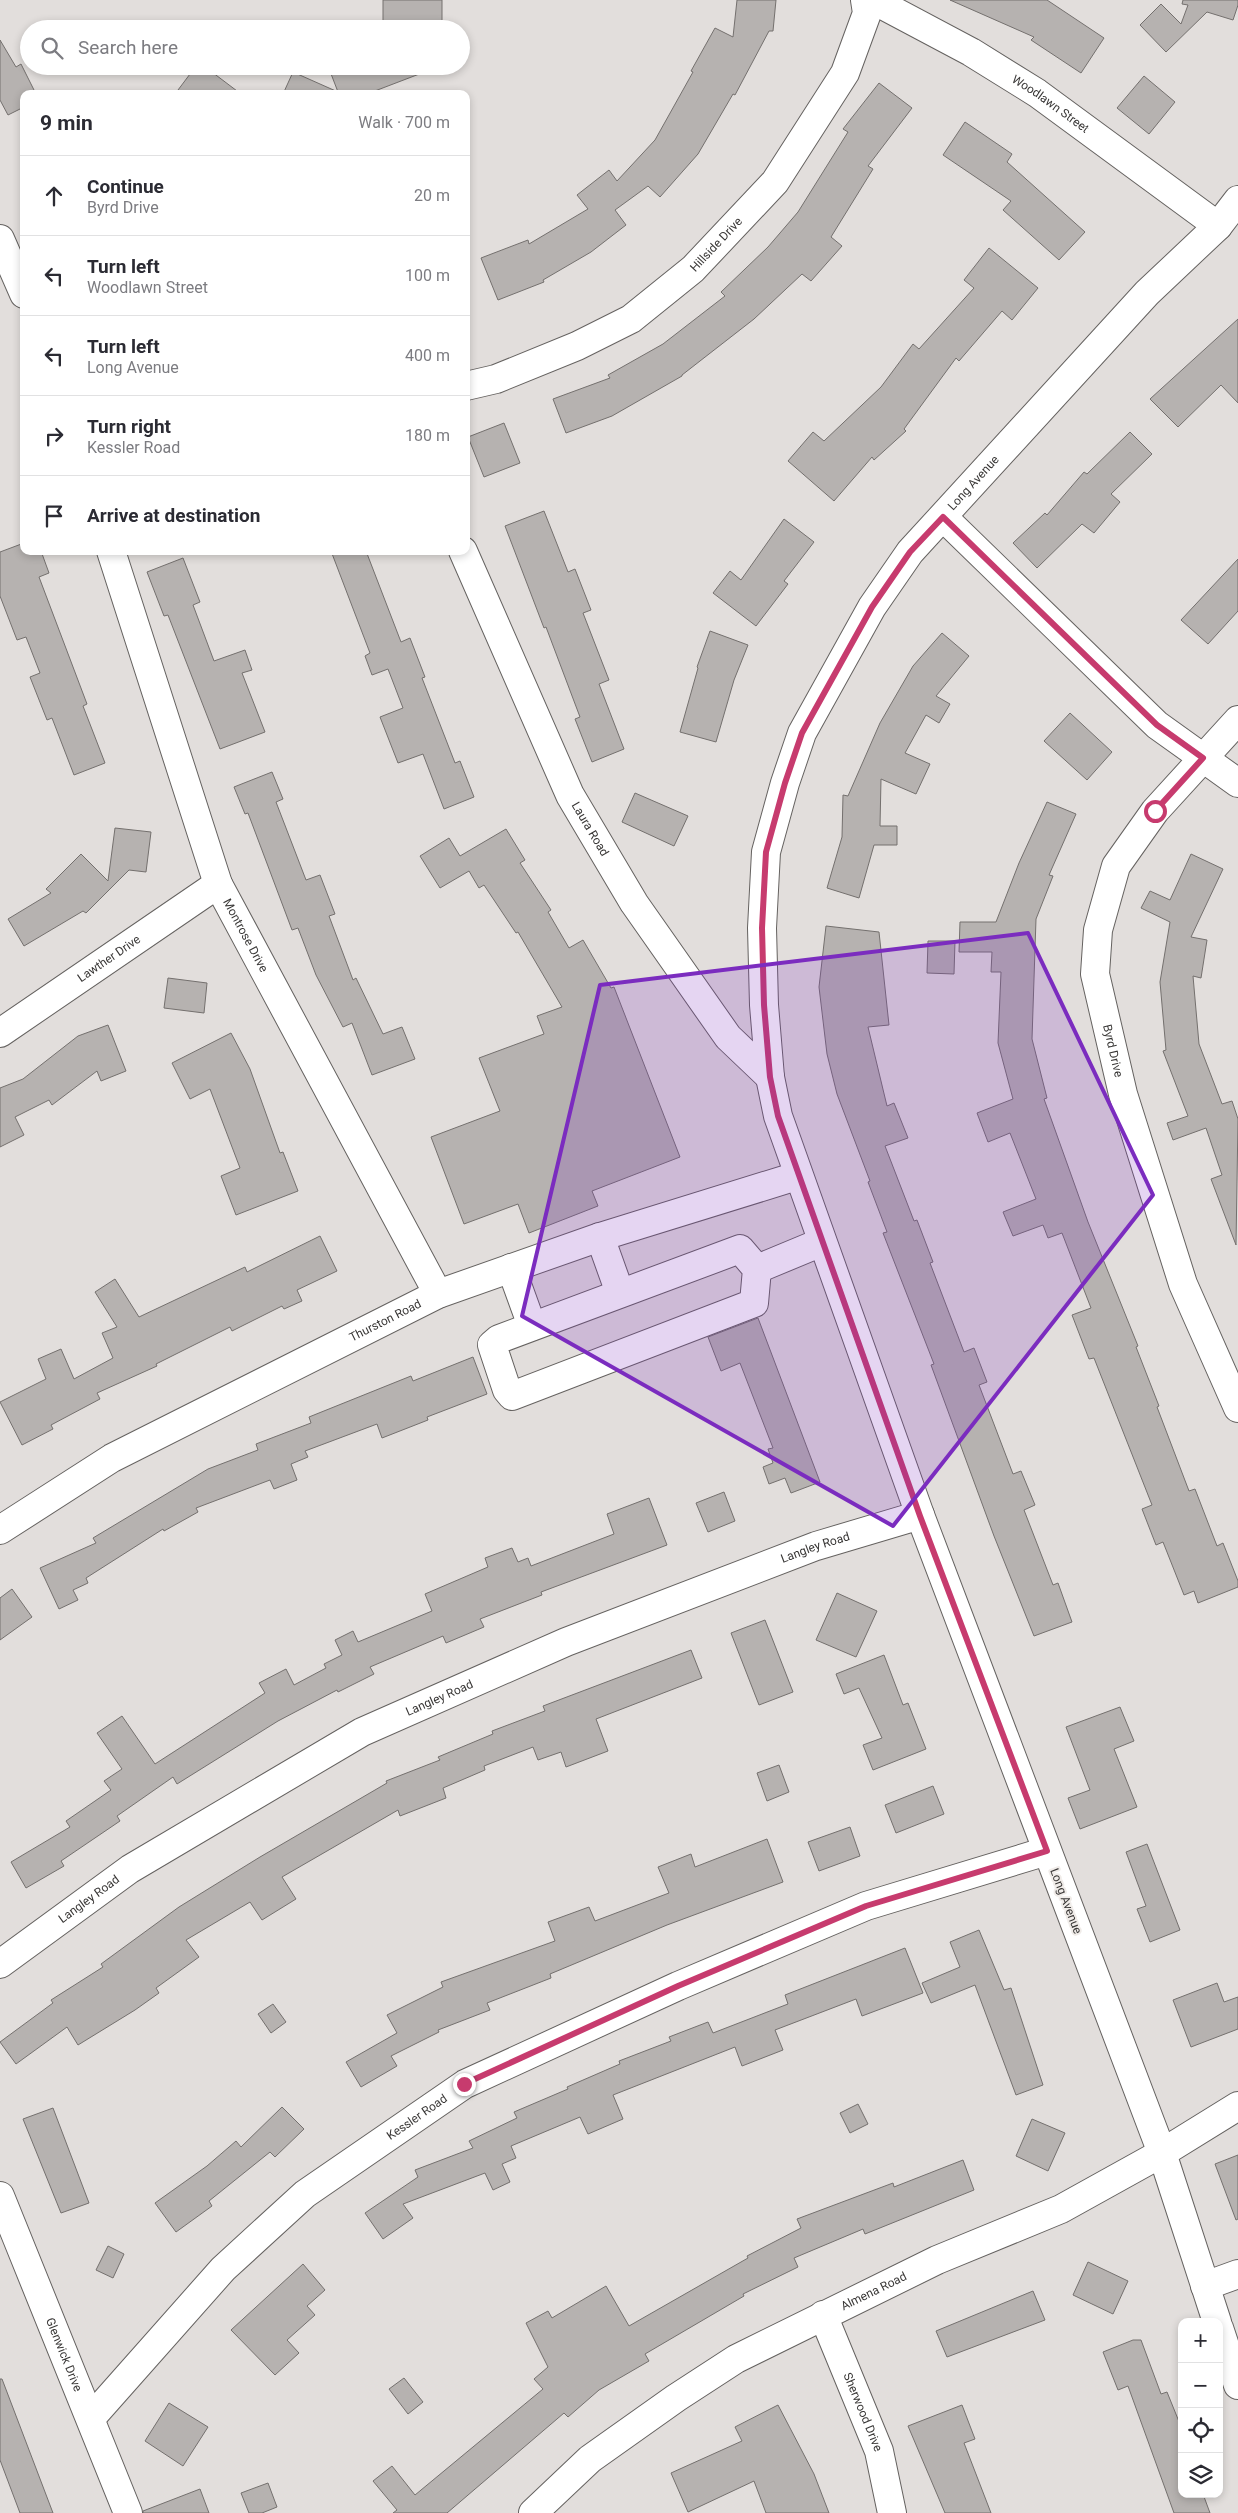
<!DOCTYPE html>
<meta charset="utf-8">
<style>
:root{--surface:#fff;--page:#f2f2f3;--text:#2b2b33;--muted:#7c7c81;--line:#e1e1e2}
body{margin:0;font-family:Roboto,sans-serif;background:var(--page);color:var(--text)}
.controls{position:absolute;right:15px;bottom:15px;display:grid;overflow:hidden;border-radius:10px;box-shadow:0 2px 8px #0003}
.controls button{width:45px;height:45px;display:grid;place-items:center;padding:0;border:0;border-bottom:1px solid var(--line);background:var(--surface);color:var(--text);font:25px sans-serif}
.stop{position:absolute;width:15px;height:15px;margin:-11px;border:4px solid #c73b6e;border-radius:50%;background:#fff}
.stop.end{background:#c73b6e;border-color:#fff;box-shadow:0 1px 5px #0008}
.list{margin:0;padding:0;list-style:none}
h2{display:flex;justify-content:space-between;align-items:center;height:65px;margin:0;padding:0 20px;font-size:21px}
h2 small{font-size:16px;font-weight:400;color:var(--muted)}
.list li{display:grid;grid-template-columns:32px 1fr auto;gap:15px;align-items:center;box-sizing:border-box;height:80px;padding:0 20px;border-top:1px solid var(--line)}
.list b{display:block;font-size:19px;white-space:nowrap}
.list p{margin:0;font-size:16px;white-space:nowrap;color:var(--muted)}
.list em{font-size:16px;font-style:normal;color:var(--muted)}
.icon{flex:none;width:28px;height:28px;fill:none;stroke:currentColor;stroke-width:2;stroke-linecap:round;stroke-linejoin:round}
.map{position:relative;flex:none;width:1238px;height:2513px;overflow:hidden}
.search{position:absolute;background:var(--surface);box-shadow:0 2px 8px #0003;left:20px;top:20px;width:450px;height:55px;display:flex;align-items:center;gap:12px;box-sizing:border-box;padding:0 18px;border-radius:28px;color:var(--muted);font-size:19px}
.panel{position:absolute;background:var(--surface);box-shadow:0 2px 8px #0003;left:20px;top:90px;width:450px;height:465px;border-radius:10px}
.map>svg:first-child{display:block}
.building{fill:#b6b2b0;stroke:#74706e}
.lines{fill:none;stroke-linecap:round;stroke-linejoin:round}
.minor-casing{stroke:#656260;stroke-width:30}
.minor{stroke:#fff;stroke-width:28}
.route{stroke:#c73b6e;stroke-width:6}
.marked{fill:#7b2cbf;fill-opacity:0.2;stroke:#7b2cbf;stroke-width:4;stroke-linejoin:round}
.labels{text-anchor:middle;stroke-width:4;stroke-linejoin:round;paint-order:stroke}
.street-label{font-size:12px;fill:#393736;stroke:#f0ece9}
</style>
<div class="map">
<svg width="1238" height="2513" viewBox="0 0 1238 2513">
<rect width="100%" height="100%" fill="#e2dedc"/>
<path class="building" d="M 383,0 L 442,0 L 442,29 L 383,29 Z
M 737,0 L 776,0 L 773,31 L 769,31 L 735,95 L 733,94 L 698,154 L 660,197 L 648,186 L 615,210 L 626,225 L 591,252 L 543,280 L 544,282 L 498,300 L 481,258 L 528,240 L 529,244 L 588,209 L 577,195 L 609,170 L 617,181 L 655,140 L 693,72 L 691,71 L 715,28 L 733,37 Z
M 950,0 L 1047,0 L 1104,38 L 1081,73 L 1031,40 L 1034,37 Z
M 1183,0 L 1238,0 L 1238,5 L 1233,20 L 1207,12 L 1166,52 L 1140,25 L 1161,4 L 1181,24 L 1188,5 L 1182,4 Z
M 0,40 L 16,67 L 21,64 L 36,94 L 24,94 L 24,107 L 8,115 L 0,100 Z
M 196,66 L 204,66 L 241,94 L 175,94 Z
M 328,66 L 435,66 L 435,68 L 367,94 L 283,94 L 293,72 L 338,92 Z
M 1144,76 L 1175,102 L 1149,134 L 1117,108 Z
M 879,83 L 912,108 L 868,166 L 873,169 L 831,237 L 842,246 L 811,281 L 802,274 L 754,319 L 682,375 L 682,376 L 612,416 L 566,433 L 553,399 L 610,378 L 608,375 L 663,344 L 725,296 L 721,292 L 768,247 L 798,212 L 848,132 L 843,129 Z
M 965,122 L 1012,154 L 1007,162 L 1085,232 L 1059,260 L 1003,210 L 1011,201 L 943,155 Z
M 989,248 L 1038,288 L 1012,320 L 1002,311 L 959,361 L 956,358 L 904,429 L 906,431 L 874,460 L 872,457 L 834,501 L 788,461 L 813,432 L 824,441 L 881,387 L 913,344 L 919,349 L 974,288 L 964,280 Z
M 1238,319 L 1238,403 L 1221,385 L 1178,427 L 1150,399 Z
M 504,423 L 520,463 L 484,477 L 468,437 Z
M 1130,432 L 1152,454 L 1111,494 L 1120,502 L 1094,533 L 1082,524 L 1037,568 L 1013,543 L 1045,513 L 1047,515 L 1084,472 L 1087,474 Z
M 544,511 L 568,572 L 575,569 L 591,610 L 583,613 L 609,680 L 599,684 L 624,749 L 592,762 L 575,719 L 580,717 L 546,627 L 544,628 L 505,526 Z
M 784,519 L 814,542 L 784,581 L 788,584 L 756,626 L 713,593 L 730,571 L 741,580 Z
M 24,543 L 24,551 L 41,551 L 49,573 L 39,577 L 87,704 L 83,706 L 105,763 L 74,775 L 52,718 L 47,720 L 30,677 L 40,673 L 26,637 L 17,640 L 0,596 L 0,552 Z
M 331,551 L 366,551 L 401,642 L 410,638 L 425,677 L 422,678 L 455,763 L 460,761 L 474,797 L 444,809 L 423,754 L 398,763 L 380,717 L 403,708 L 388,669 L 372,675 L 365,656 L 370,653 Z
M 183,558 L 200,602 L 193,605 L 214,661 L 245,650 L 252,670 L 242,673 L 265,732 L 220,749 L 168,615 L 164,616 L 147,572 Z
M 1238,559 L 1238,611 L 1208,644 L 1181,620 Z
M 710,631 L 748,645 L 734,680 L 716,742 L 680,732 L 698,668 L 697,667 Z
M 942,633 L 969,656 L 936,696 L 950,704 L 939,723 L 926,715 L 905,753 L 930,764 L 916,794 L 881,779 L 880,826 L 897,826 L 897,845 L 874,845 L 859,898 L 827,888 L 842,837 L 843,795 L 848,796 L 880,723 L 913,666 Z
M 1070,713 L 1112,752 L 1087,780 L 1044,741 Z
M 272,772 L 283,799 L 276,802 L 306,880 L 320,875 L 335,914 L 329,916 L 353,980 L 356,978 L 383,1034 L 402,1027 L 415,1059 L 372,1075 L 352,1023 L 343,1027 L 316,975 L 298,928 L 292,930 L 248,813 L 245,814 L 234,787 Z
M 635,793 L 688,816 L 674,846 L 622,822 Z
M 1047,802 L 1076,814 L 1049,875 L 1053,876 L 1036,919 L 1032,1039 L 1047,1098 L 1044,1099 L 1088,1222 L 1138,1346 L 1136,1347 L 1159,1406 L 1157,1407 L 1189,1491 L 1195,1489 L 1217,1546 L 1223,1543 L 1238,1581 L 1238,1587 L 1198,1603 L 1194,1591 L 1184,1595 L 1163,1542 L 1156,1545 L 1142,1509 L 1152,1505 L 1094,1358 L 1089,1359 L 1072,1315 L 1091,1308 L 1062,1233 L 1048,1238 L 1043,1225 L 1013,1236 L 1003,1212 L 1036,1199 L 1010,1133 L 988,1142 L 977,1113 L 1013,1099 L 998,1043 L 1001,972 L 991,972 L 992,952 L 959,952 L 960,922 L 996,922 L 1019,863 Z
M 115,828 L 151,832 L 146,872 L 129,870 L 86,913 L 83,911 L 24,946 L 8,919 L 51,893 L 46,889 L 81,854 L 108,881 Z
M 506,829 L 525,860 L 520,863 L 551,910 L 548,912 L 569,948 L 583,940 L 611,988 L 614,987 L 680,1157 L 592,1191 L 598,1206 L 529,1233 L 518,1204 L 464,1224 L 431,1137 L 500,1111 L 479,1058 L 544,1034 L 537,1016 L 562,1007 L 518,932 L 516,933 L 484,885 L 479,888 L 469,871 L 440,888 L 420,856 L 449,838 L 460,856 Z
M 1191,854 L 1223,869 L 1191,937 L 1207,940 L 1201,978 L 1193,976 L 1199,1044 L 1222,1104 L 1232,1101 L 1238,1119 L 1236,1245 L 1211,1179 L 1222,1175 L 1206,1128 L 1173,1140 L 1167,1123 L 1188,1116 L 1163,1051 L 1166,1050 L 1160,982 L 1170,922 L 1141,908 L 1150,891 L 1170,900 Z
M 826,926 L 879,932 L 889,1025 L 868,1027 L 887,1106 L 894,1103 L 908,1138 L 885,1146 L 914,1221 L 917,1220 L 933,1262 L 930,1263 L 964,1352 L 974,1348 L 987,1382 L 979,1385 L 1013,1474 L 1021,1471 L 1035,1505 L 1024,1510 L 1053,1585 L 1058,1583 L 1072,1622 L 1034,1636 L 994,1536 L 931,1365 L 934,1364 L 883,1233 L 887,1232 L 868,1182 L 870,1181 L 837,1094 L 827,1054 L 819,987 Z
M 928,941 L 955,941 L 954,974 L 927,973 Z
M 168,978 L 207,983 L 204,1013 L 164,1008 Z
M 108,1025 L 126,1071 L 101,1081 L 97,1071 L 52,1105 L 49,1100 L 15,1117 L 24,1135 L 0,1147 L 0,1088 L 23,1079 L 78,1036 Z
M 231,1033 L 250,1069 L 280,1153 L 283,1152 L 298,1191 L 236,1215 L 221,1176 L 240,1168 L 210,1089 L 190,1099 L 172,1063 Z
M 320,1236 L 337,1271 L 297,1290 L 302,1301 L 284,1309 L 282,1306 L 232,1331 L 230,1327 L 156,1364 L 157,1366 L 97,1393 L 100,1399 L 51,1425 L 53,1429 L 22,1445 L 0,1402 L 46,1379 L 38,1359 L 61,1349 L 74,1379 L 113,1358 L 102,1333 L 117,1327 L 95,1292 L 115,1279 L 139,1317 L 245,1267 L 247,1272 Z
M 758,1318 L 820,1482 L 791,1493 L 785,1478 L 769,1484 L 763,1467 L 773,1463 L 768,1449 L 773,1448 L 740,1363 L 721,1371 L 708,1337 Z
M 473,1357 L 487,1394 L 427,1417 L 428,1420 L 382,1438 L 377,1424 L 305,1451 L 308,1457 L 291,1464 L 297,1480 L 274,1489 L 270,1480 L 196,1508 L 198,1512 L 164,1531 L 163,1529 L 86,1578 L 88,1583 L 73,1590 L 78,1600 L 59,1609 L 40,1568 L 96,1543 L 93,1538 L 208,1469 L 258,1450 L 256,1444 L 311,1423 L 309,1417 L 411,1376 L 413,1381 Z
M 724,1492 L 735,1521 L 708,1532 L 696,1503 Z
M 649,1498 L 667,1545 L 541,1592 L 542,1595 L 480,1619 L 484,1627 L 446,1643 L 443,1636 L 370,1667 L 374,1674 L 338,1692 L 337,1690 L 278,1721 L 177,1784 L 173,1777 L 117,1816 L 120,1821 L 61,1861 L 64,1866 L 26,1888 L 11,1862 L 70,1827 L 66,1821 L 111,1790 L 104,1781 L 122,1769 L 97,1733 L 122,1716 L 155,1764 L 265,1693 L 259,1683 L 286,1669 L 294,1685 L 326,1668 L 324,1664 L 342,1655 L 335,1640 L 353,1631 L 358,1642 L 432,1611 L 425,1594 L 488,1567 L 485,1558 L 512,1548 L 518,1562 L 528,1558 L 531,1566 L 614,1534 L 607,1514 Z
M 12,1589 L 32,1617 L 0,1640 L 0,1598 Z
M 837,1593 L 877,1611 L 856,1657 L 816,1640 Z
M 765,1620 L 793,1692 L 759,1705 L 731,1633 Z
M 691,1650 L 702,1678 L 596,1719 L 608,1751 L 566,1767 L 561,1752 L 538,1760 L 533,1747 L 484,1766 L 485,1770 L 443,1788 L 446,1798 L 400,1816 L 398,1810 L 282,1877 L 296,1899 L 262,1920 L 250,1902 L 186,1940 L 199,1957 L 156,1988 L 159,1993 L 135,2010 L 78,2045 L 67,2027 L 16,2064 L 0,2042 L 53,2003 L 51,2000 L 103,1967 L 101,1964 L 179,1907 L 260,1857 L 387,1783 L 386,1781 L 440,1760 L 438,1757 L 493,1734 L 492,1731 L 545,1711 L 543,1706 Z
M 884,1655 L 903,1705 L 908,1703 L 926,1749 L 873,1770 L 863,1745 L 882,1738 L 859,1688 L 844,1694 L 836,1674 Z
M 1120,1707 L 1134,1741 L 1114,1749 L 1137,1807 L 1080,1829 L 1068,1798 L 1090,1790 L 1066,1727 Z
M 779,1765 L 789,1792 L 767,1801 L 757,1773 Z
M 933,1786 L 944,1814 L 896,1833 L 885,1805 Z
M 850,1827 L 860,1856 L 819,1871 L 808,1842 Z
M 767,1839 L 783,1882 L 667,1925 L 550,1974 L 551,1978 L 487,2003 L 490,2010 L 438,2030 L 439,2032 L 391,2056 L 397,2066 L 361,2087 L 346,2062 L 397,2033 L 387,2015 L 443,1987 L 441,1982 L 555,1941 L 548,1922 L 589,1907 L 595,1921 L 669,1893 L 658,1867 L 691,1854 L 695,1867 Z
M 1147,1844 L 1180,1930 L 1150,1942 L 1137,1909 L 1146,1906 L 1126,1852 Z
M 979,1930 L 1004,1990 L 1011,1988 L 1043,2085 L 1016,2095 L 975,1985 L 931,2003 L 922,1983 L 960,1967 L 950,1942 Z
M 905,1948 L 923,1993 L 862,2016 L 856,1999 L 775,2030 L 783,2050 L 742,2066 L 735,2047 L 613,2095 L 623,2119 L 588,2134 L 580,2117 L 511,2146 L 516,2158 L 502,2164 L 510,2182 L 493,2190 L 485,2173 L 403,2204 L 413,2218 L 383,2239 L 365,2213 L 418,2177 L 415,2170 L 473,2148 L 469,2141 L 517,2118 L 514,2112 L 568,2089 L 567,2087 L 620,2064 L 619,2061 L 671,2041 L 669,2037 L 708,2022 L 713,2033 L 788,2004 L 785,1995 Z
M 1217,1983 L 1224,2002 L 1238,1997 L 1238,2029 L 1191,2047 L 1173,2000 Z
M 273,2004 L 286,2022 L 271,2033 L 258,2014 Z
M 858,2104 L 868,2124 L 850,2133 L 840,2113 Z
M 282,2107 L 304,2129 L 275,2157 L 270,2152 L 209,2201 L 212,2206 L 176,2232 L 155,2203 L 207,2166 L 236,2141 L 241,2147 Z
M 53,2108 L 89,2203 L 61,2213 L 23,2119 Z
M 1032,2119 L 1065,2133 L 1048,2171 L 1016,2156 Z
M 1238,2155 L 1238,2219 L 1236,2220 L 1215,2164 Z
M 963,2160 L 974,2190 L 865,2234 L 863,2229 L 794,2258 L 798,2267 L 743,2294 L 744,2296 L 645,2354 L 649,2361 L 599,2390 L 568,2417 L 564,2413 L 447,2513 L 393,2513 L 397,2510 L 373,2481 L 392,2466 L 415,2495 L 543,2389 L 534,2379 L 548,2367 L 526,2323 L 548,2311 L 552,2318 L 606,2286 L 629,2326 L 748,2258 L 747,2256 L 801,2228 L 797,2219 L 893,2183 L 894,2187 Z
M 108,2246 L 124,2254 L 113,2278 L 96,2270 Z
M 1088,2262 L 1128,2281 L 1113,2314 L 1073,2295 Z
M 303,2264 L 325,2290 L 307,2306 L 315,2315 L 287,2340 L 299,2353 L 275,2375 L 231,2330 Z
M 1033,2291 L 1045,2320 L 947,2357 L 936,2331 Z
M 1133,2340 L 1141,2340 L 1161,2394 L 1167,2392 L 1182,2429 L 1182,2494 L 1203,2494 L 1210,2513 L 1174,2513 L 1128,2386 L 1118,2390 L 1103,2352 Z
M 404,2378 L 423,2402 L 408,2414 L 389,2389 Z
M 0,2379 L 2,2379 L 53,2513 L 20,2513 L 0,2460 Z
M 169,2403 L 208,2427 L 183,2466 L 145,2441 Z
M 778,2405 L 814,2474 L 829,2513 L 766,2513 L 754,2481 L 688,2512 L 671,2473 L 742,2441 L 735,2427 Z
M 962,2405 L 975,2439 L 964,2443 L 991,2513 L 945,2513 L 908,2426 Z
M 268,2483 L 277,2507 L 262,2513 L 249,2513 L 241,2493 Z
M 200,2489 L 209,2513 L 143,2513 L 143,2511 Z"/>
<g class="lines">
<defs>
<g id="minor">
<path id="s1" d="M 873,0 L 971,52 L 1037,93 L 1218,226"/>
<path d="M 0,239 L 24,294"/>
<path id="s2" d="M 466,386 L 496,379 L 577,346 L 631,319 L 693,269 L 775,182 L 845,73 L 867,13 L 865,0"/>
<path d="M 943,517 L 1157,725 L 1238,783"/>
<path id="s3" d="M 111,551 L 218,884 L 438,1294"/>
<path id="s4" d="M 463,551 L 570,795 L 634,903 L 728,1037 L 770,1077"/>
<path id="s5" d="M 1238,720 L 1155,811 L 1116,866 L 1098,930 L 1095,974 L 1123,1094 L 1183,1284 L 1238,1408"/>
<path id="s6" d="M 0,1033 L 218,884"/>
<path d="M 600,1237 L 620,1293"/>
<path d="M 740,1249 L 757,1269 L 754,1303 L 512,1396 L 507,1390 L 492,1345 L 499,1339 Z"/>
<path d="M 511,1268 L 532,1326"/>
<path d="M 757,1269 L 822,1242"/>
<path id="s7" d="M 0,1530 L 112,1458 L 438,1294 L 600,1237 L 797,1176"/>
<path id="s8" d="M 0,1964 L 130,1869 L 362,1732 L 566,1642 L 816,1546 L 920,1515"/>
<path id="s9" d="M 0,2196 L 128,2513"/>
<path d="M 1205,2286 L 1238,2274"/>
<path id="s10" d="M 823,2315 L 879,2451 L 892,2513"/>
<path id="s11" d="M 1217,2322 L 1162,2153 L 920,1515 L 778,1116 L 770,1077 L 764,1005 L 762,928 L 766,852 L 785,783 L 802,733 L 872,607 L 910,552 L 1147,293 L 1218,226 L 1238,200"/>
<path d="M 1219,2328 L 1238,2385"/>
<path id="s12" d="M 91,2418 L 223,2269 L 305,2194 L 465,2084 L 678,1986 L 866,1906 L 1047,1851"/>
<path id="s13" d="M 533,2513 L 590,2459 L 676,2398 L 736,2359 L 937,2260 L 1061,2209 L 1162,2153 L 1238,2106"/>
</g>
</defs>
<use href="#minor" class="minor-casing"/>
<use href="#minor" class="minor"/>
</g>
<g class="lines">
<path class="route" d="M 464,2084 L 678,1986 L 866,1906 L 1047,1851 L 920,1516 L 778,1116 L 770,1077 L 764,1005 L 762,928 L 766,852 L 785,783 L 802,733 L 872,607 L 910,552 L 943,517 L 1157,725 L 1203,758 L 1155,811"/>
</g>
<path class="marked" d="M 1028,933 L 1153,1195 L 893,1526 L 522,1316 L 600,985 Z"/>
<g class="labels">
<g class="street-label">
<text dy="4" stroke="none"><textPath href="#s1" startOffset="206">Woodlawn Street</textPath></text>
<text dy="4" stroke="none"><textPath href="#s2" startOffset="292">Hillside Drive</textPath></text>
<text dy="4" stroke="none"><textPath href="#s11" startOffset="1978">Long Avenue</textPath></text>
<text dy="4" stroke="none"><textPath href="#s4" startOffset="306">Laura Road</textPath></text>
<text dy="4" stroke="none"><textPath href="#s3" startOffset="408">Montrose Drive</textPath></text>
<text dy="4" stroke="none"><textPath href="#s6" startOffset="132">Lawther Drive</textPath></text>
<text dy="4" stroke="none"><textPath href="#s5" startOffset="380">Byrd Drive</textPath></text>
<text dy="4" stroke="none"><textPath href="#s7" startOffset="439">Thurston Road</textPath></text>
<text dy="4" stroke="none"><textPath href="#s8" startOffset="920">Langley Road</textPath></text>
<text dy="4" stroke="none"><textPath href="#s8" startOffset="515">Langley Road</textPath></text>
<text dy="4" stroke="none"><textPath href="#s8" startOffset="110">Langley Road</textPath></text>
<text transform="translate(1066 1901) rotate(69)" y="4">Long Avenue</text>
<text dy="4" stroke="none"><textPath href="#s12" startOffset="446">Kessler Road</textPath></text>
<text dy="4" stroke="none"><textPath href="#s13" startOffset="409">Almena Road</textPath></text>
<text dy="4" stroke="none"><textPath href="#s9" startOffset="171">Glenwick Drive</textPath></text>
<text dy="4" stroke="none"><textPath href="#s10" startOffset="105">Sherwood Drive</textPath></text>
</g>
</g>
</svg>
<div class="controls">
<button>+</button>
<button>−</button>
<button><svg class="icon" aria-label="locate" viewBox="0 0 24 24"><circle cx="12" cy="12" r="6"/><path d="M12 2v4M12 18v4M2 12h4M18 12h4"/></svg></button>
<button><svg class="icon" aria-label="layers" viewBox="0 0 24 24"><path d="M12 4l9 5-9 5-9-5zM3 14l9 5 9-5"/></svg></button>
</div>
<div class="stop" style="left:1155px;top:811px"></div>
<div class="stop end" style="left:464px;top:2084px"></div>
<div class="search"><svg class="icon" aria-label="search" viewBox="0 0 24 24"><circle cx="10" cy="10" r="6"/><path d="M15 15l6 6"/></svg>Search here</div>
<section class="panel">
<h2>9 min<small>Walk · 700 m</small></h2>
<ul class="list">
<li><svg class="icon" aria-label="ahead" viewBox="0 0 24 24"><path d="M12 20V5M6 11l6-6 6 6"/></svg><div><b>Continue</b><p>Byrd Drive</p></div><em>20 m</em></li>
<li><svg class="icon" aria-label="left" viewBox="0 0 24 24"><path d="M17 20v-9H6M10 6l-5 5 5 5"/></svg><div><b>Turn left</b><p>Woodlawn Street</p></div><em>100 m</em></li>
<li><svg class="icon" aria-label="left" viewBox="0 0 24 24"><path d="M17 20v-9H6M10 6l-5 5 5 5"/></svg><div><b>Turn left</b><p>Long Avenue</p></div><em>400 m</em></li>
<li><svg class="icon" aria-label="right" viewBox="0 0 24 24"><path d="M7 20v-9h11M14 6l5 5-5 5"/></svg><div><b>Turn right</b><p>Kessler Road</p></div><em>180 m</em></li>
<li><svg class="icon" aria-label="arrive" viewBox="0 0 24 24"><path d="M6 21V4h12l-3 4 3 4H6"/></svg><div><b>Arrive at destination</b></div></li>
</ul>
</section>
</div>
